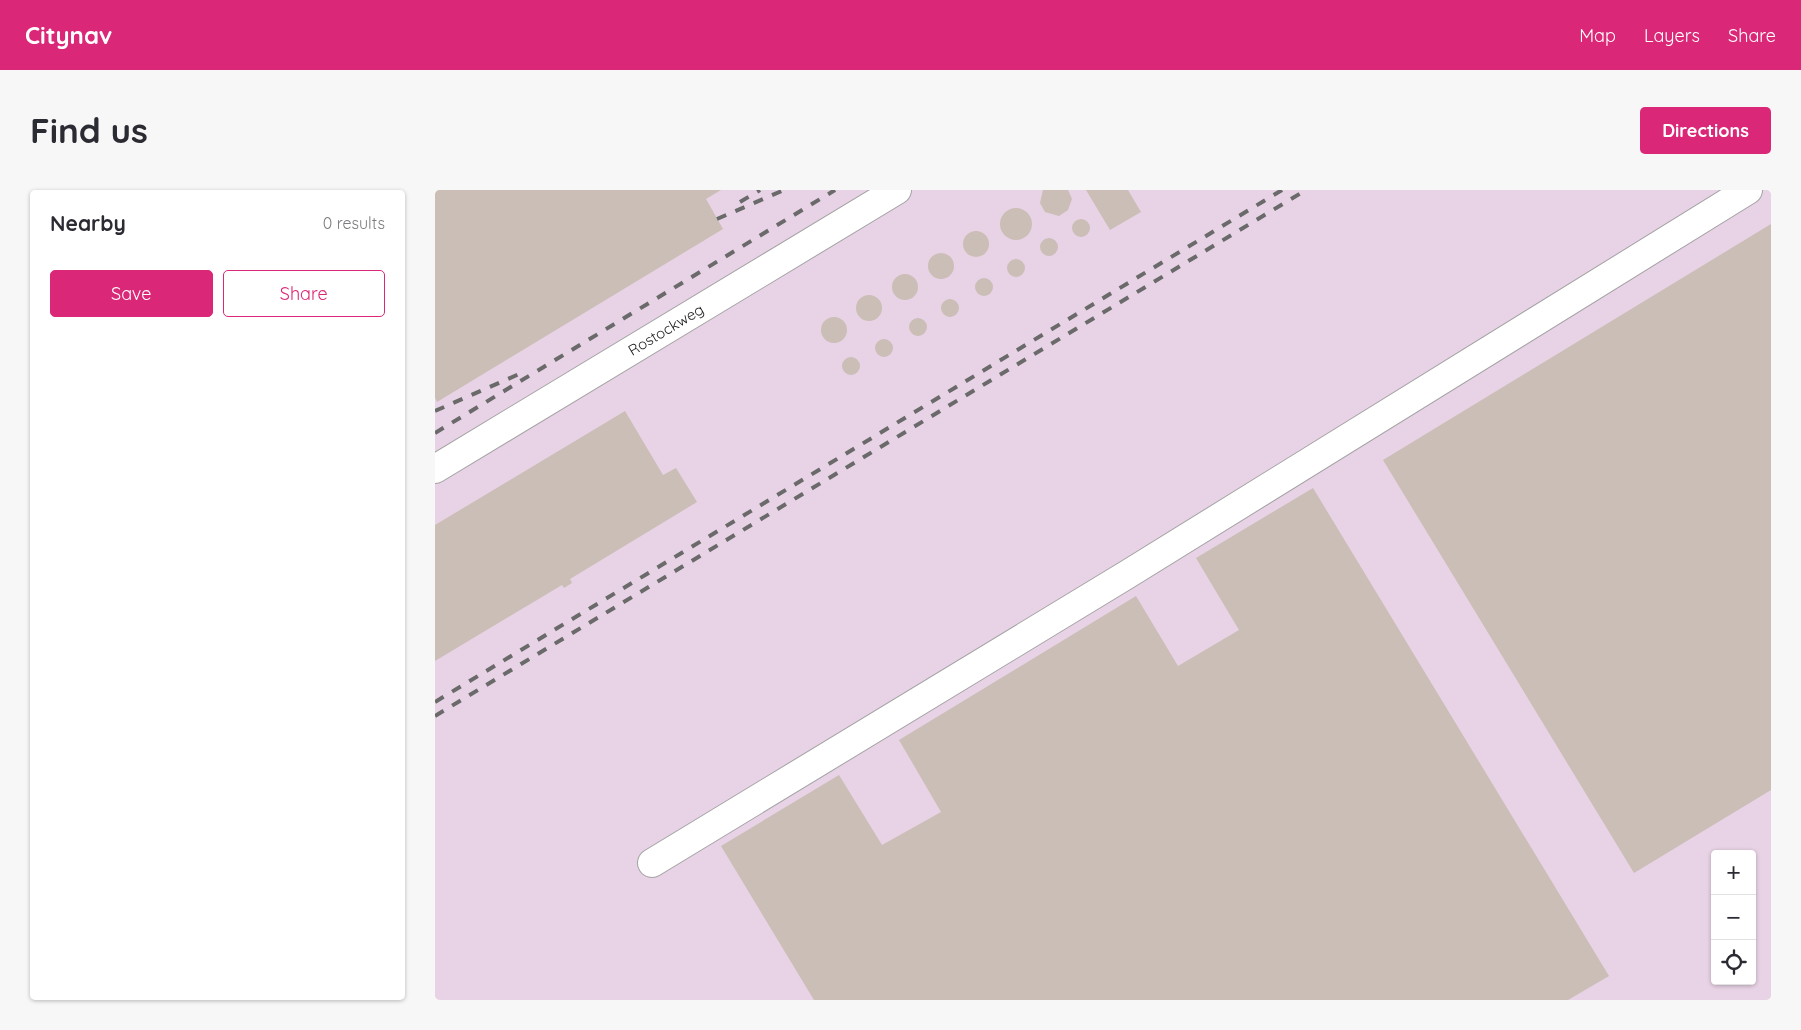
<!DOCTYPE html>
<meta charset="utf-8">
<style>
:root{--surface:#fff;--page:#f7f7f7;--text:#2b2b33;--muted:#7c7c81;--line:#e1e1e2;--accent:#db2777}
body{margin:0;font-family:Quicksand,sans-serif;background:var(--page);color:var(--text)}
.controls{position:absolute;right:15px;bottom:15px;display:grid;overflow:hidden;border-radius:5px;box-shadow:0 1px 4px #0004}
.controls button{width:45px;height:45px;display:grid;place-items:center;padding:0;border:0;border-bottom:1px solid var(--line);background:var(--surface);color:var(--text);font:25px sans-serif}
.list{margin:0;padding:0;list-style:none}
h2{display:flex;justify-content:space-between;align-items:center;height:65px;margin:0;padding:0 20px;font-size:21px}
h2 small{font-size:16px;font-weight:400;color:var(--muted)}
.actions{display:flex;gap:10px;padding:15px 20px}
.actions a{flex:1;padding:11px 0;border:1px solid var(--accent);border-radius:5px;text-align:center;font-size:18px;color:var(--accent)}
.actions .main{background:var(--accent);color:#fff}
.icon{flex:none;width:28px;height:28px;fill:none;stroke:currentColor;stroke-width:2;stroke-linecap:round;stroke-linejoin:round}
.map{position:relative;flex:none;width:1336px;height:810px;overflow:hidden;border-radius:5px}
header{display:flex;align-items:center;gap:30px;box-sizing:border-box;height:70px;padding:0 25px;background:var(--accent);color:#fff}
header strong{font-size:24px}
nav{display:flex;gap:28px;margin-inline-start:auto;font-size:18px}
.intro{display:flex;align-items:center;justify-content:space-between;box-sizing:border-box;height:120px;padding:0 30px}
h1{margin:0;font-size:35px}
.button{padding:12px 22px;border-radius:5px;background:var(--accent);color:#fff;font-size:18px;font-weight:700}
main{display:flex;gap:30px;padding:0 30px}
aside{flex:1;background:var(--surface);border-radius:5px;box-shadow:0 1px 4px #0004}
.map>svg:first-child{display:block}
.industrial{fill:#e8d2e5;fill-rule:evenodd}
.building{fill:#cabeb6}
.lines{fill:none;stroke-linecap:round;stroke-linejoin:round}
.minor-casing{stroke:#a3a3a3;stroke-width:30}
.minor{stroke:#fff;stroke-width:28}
.rail{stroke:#6a6a6a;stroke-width:4;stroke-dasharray:10 10;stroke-linecap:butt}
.labels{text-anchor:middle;stroke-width:5;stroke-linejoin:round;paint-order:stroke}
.street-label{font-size:15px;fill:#1c1c1c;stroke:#fff}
</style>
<header>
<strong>Citynav</strong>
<nav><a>Map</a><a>Layers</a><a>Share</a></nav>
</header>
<div class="intro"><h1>Find us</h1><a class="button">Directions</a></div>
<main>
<aside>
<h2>Nearby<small>0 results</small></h2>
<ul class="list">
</ul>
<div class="actions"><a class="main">Save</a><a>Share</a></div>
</aside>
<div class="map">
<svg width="1336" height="810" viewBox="0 0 1336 810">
<rect width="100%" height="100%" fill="#eee8e0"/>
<path class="industrial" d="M 0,0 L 1336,0 L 1336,810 L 0,810 ZM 1280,664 L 1317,664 L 1317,791 L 1280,791 Z"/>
<path class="building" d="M 0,0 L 286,0 L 271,9 L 288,39 L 2,212 L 0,208 Z
M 608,0 L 633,0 L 637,9 L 633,20 L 624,26 L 610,22 L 605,13 Z
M 651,0 L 693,0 L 706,22 L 675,40 Z
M565 34a16 16 0 1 1 32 0a16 16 0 1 1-32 0Z
M637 38a9 9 0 1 1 18 0a9 9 0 1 1-18 0Z
M 1336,34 L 1336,600 L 1199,683 L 948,270 Z
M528 54a13 13 0 1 1 26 0a13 13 0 1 1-26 0Z
M605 57a9 9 0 1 1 18 0a9 9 0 1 1-18 0Z
M493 76a13 13 0 1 1 26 0a13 13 0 1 1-26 0Z
M572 78a9 9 0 1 1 18 0a9 9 0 1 1-18 0Z
M457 97a13 13 0 1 1 26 0a13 13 0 1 1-26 0Z
M540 97a9 9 0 1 1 18 0a9 9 0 1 1-18 0Z
M421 118a13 13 0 1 1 26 0a13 13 0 1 1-26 0Z
M506 118a9 9 0 1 1 18 0a9 9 0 1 1-18 0Z
M386 140a13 13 0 1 1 26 0a13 13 0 1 1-26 0Z
M474 137a9 9 0 1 1 18 0a9 9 0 1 1-18 0Z
M440 158a9 9 0 1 1 18 0a9 9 0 1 1-18 0Z
M407 176a9 9 0 1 1 18 0a9 9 0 1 1-18 0Z
M 190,221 L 228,285 L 241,278 L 262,312 L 135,389 L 137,393 L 129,398 L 127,395 L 0,471 L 0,335 Z
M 878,298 L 1174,786 L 1133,810 L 379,810 L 286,656 L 404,585 L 447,655 L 506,622 L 464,550 L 701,406 L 743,476 L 804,440 L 761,368 Z"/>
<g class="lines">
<defs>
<path id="minor" d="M 0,279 L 462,0
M 217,673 L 693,384 L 1313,0"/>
</defs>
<use href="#minor" class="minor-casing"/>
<use href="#minor" class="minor"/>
<path class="rail" d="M 305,12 L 325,0
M 282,29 L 349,0
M 0,221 L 91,181
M 0,243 L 400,0
M 0,512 L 847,0
M 0,526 L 871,0"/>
</g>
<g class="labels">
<g class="street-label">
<text transform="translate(231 140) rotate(-31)" y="5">Rostockweg</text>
</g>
</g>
</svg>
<div class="controls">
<button>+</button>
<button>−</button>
<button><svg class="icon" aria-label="locate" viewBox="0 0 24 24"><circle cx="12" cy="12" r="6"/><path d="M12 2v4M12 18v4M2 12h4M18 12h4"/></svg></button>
</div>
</div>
</main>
